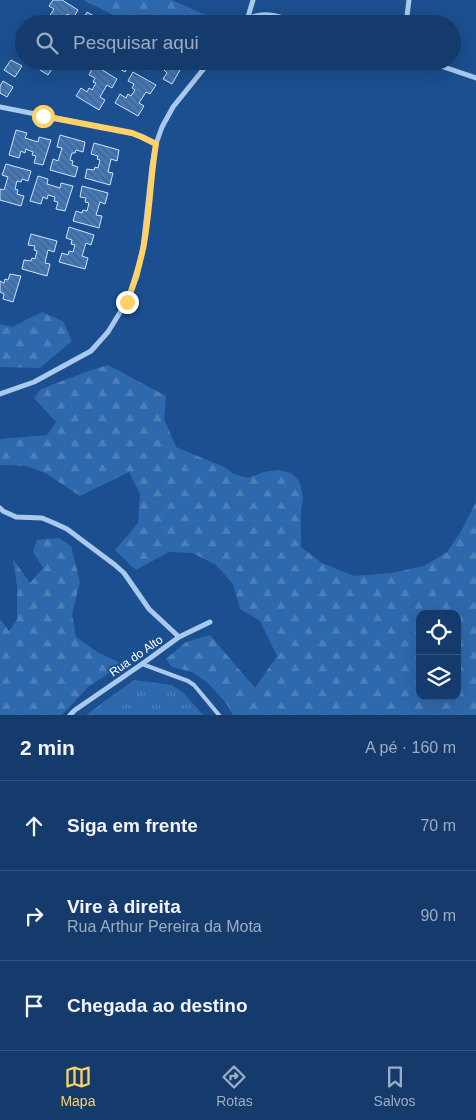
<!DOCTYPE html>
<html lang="pt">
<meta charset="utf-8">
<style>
:root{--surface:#143b6b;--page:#1d4271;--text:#f1f3f6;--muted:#9dadc1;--line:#33557e;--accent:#ffd166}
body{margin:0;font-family:Arial,sans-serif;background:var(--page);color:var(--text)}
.controls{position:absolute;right:15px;bottom:15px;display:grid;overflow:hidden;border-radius:10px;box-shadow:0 5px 20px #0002}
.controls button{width:45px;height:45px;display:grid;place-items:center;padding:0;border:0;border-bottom:1px solid var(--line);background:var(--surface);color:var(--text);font:25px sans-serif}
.stop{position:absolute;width:15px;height:15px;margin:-11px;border:4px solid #ffd166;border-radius:50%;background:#fff}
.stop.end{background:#ffd166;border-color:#fff;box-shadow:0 1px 5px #0008}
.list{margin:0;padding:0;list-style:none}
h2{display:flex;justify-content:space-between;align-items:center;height:65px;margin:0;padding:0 20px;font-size:21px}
h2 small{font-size:16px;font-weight:400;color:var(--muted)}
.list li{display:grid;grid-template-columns:32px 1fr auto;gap:15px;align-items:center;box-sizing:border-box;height:90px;padding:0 20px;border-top:1px solid var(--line)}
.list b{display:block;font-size:19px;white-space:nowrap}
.list p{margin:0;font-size:16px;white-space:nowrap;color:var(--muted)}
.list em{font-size:16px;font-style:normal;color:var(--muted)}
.icon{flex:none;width:28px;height:28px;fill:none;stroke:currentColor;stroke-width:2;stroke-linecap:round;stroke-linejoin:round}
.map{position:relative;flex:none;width:476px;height:715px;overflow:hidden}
.search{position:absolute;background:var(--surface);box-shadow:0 5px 20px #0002;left:15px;right:15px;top:15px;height:55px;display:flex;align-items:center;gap:12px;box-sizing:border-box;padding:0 18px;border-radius:28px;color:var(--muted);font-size:19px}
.sheet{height:335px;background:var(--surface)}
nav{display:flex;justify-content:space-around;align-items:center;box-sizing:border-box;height:70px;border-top:1px solid var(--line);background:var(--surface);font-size:14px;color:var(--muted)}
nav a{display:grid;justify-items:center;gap:2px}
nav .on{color:var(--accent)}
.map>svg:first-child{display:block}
.grass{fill:url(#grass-tufts)}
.forest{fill:url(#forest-firs);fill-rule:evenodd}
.building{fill:url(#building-back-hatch);stroke:#cfe3fa}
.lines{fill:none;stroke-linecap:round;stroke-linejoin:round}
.lane{stroke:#a9c9ee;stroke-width:4}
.street{stroke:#a9c9ee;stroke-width:5}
.route{stroke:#ffd166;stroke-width:6}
.labels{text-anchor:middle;stroke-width:4;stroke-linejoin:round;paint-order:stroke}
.street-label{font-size:12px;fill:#fff;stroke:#1b4f8f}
</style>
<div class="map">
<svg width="476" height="715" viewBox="0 0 476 715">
<defs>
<pattern id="grass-tufts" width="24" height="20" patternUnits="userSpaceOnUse" patternTransform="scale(1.25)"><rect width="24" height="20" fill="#2e69ad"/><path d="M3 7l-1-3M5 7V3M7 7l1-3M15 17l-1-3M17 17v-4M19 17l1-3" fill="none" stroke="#4d80b9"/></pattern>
<pattern id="forest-firs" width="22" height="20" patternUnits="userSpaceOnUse" patternTransform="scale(1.25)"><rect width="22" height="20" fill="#2e69ad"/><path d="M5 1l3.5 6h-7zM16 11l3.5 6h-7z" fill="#4d80b9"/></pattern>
<pattern id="building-back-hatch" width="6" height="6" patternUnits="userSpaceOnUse" patternTransform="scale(1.25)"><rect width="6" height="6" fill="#4478b7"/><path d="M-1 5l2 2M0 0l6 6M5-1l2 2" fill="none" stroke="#486282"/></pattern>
</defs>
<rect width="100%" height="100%" fill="#1b4f8f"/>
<path class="grass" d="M 134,680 L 171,685 L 183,692 L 203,715 L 86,715 Z"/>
<path class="forest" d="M 83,0 L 172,0 L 219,21 L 217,24 L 131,24 Z
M 42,312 L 63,321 L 72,341 L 40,368 L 0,367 L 0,324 L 12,327 Z
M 108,365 L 166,396 L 164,419 L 176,447 L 224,467 L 234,474 L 248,478 L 264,472 L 279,470 L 291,473 L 298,479 L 301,486 L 303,498 L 301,512 L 301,547 L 322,563 L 354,576 L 392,573 L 424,566 L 447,552 L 460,533 L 476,502 L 476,715 L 233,715 L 226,703 L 208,683 L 192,672 L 172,667 L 166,659 L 186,642 L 210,635 L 255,688 L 277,656 L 260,621 L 240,609 L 233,584 L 216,565 L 192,553 L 169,552 L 136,570 L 115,550 L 138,523 L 140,494 L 129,472 L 80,496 L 47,474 L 27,466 L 0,465 L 0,439 L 47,435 L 56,422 L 34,398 L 41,389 L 91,370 ZM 420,614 L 457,614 L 457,696 L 420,696 Z
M 59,538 L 71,546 L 80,582 L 72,614 L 76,637 L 99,653 L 123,664 L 88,687 L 62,715 L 0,715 L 0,619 L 9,631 L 17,619 L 17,586 L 13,559 L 30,583 L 43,568 L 33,551 L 37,540 Z"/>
<path class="building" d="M 53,0 L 62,0 L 78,10 L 73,18 L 67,14 L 65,18 L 62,16 L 58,23 L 60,24 L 38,24 L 42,18 L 47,20 L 54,9 L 49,6 Z
M 87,12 L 107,24 L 86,24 L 82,22 Z
M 11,60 L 22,66 L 15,77 L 4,70 Z
M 41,61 L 57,61 L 48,75 L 40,70 L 43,64 L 40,62 Z
M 107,61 L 131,61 L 125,72 Z
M 143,61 L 185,61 L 172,84 L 163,79 L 167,73 L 164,70 L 166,68 L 159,63 L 157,66 L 154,64 L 150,70 L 141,65 Z
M 94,65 L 117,79 L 112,88 L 107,85 L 100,97 L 105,100 L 99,110 L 76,96 L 81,88 L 87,92 L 89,88 L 92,90 L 96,83 L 93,82 L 95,78 L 89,75 Z
M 133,72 L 156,85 L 150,94 L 146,92 L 139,103 L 144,106 L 138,116 L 115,103 L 120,94 L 126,98 L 128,94 L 131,96 L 135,90 L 132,88 L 134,84 L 128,81 Z
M 3,81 L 13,87 L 7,97 L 0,93 L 0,86 Z
M 16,130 L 27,133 L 25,138 L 38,142 L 39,137 L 51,140 L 43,165 L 34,163 L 36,156 L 32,155 L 33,152 L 26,149 L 25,153 L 21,151 L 19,158 L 9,155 Z
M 60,135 L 85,142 L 83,152 L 76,150 L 75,153 L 72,153 L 70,160 L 73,161 L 72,165 L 78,167 L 75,177 L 50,170 L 53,159 L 58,161 L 62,148 L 57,147 Z
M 94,143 L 119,150 L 117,161 L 111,159 L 108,172 L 113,173 L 110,185 L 85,178 L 87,169 L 94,170 L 95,167 L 98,168 L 100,160 L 97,159 L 98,156 L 91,154 Z
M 6,164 L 31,171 L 28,181 L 22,179 L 21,182 L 17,181 L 15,189 L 18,190 L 17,194 L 24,196 L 21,206 L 0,200 L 0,189 L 4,190 L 8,177 L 2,175 Z
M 38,176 L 48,179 L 47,184 L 60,188 L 61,183 L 73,186 L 65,211 L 56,209 L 58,202 L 54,201 L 55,197 L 48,195 L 47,199 L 43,197 L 41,204 L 30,201 Z
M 82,186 L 108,193 L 105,204 L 100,202 L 96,215 L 102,216 L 99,228 L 73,221 L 76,211 L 82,213 L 83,210 L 87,211 L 89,203 L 85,202 L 86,198 L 80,197 Z
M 69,227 L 94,235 L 91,245 L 86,243 L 82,256 L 88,258 L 85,269 L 59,262 L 62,253 L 68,255 L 69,251 L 73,252 L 75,245 L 71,244 L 72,240 L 66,238 Z
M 31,234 L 57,241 L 54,252 L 48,250 L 45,263 L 50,264 L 47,276 L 22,269 L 24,260 L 31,261 L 32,258 L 35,259 L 37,251 L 34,250 L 35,246 L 28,245 Z
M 10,274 L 21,276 L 13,302 L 3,299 L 4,294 L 0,292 L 0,281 L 4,283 L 5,279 L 8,280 Z"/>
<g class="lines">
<path class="lane" d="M 142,664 L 188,681 L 194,685 L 219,715"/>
<path class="street" d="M 248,17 L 253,0
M 241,24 C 261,7 280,17 302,24
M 406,24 L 409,0
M 426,61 L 476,78
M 0,107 L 131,133 L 142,137 L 156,144
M 0,394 L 34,382 L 91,351 L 108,332 L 127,301 L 137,276 L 143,248 L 152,166 L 156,144 L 162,127 L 173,107 L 210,61
M 0,508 L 3,511 L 16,517 L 42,518 L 54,523 L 67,529 L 115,565 L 124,573 L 149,609 L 179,637
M 70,715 L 75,710 L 142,664 L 179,637 L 210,622"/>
</g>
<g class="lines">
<path class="route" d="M 43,116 L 132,133 L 142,137 L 156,144 C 150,179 150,214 143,249 C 139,267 134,284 127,302"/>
</g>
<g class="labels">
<g class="street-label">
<text transform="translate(136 656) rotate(-35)" y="4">Rua do Alto</text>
</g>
</g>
</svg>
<div class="controls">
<button><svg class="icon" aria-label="locate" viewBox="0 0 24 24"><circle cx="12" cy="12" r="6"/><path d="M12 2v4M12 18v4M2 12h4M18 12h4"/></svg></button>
<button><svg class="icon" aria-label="layers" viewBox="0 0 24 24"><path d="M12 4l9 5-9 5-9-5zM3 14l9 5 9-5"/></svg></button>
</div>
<div class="stop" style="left:43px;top:116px"></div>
<div class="stop end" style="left:127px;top:302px"></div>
<div class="search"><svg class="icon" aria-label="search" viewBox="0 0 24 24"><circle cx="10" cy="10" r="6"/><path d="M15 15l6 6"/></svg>Pesquisar aqui</div>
</div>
<section class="sheet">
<h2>2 min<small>A pé · 160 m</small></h2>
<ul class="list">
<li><svg class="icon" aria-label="ahead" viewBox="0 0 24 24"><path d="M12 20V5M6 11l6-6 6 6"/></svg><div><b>Siga em frente</b></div><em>70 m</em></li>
<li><svg class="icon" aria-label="right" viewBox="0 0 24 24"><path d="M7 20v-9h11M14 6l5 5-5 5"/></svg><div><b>Vire à direita</b><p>Rua Arthur Pereira da Mota</p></div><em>90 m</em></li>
<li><svg class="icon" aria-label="arrive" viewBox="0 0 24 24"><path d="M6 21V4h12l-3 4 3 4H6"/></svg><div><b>Chegada ao destino</b></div></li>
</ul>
</section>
<nav>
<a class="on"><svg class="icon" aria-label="map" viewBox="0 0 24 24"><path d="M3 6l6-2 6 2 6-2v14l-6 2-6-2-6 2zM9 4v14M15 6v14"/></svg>Mapa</a>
<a><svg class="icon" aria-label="directions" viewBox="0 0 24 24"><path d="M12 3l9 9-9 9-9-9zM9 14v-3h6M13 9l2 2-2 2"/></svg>Rotas</a>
<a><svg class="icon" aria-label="saved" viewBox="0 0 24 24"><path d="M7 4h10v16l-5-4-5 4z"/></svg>Salvos</a>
</nav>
